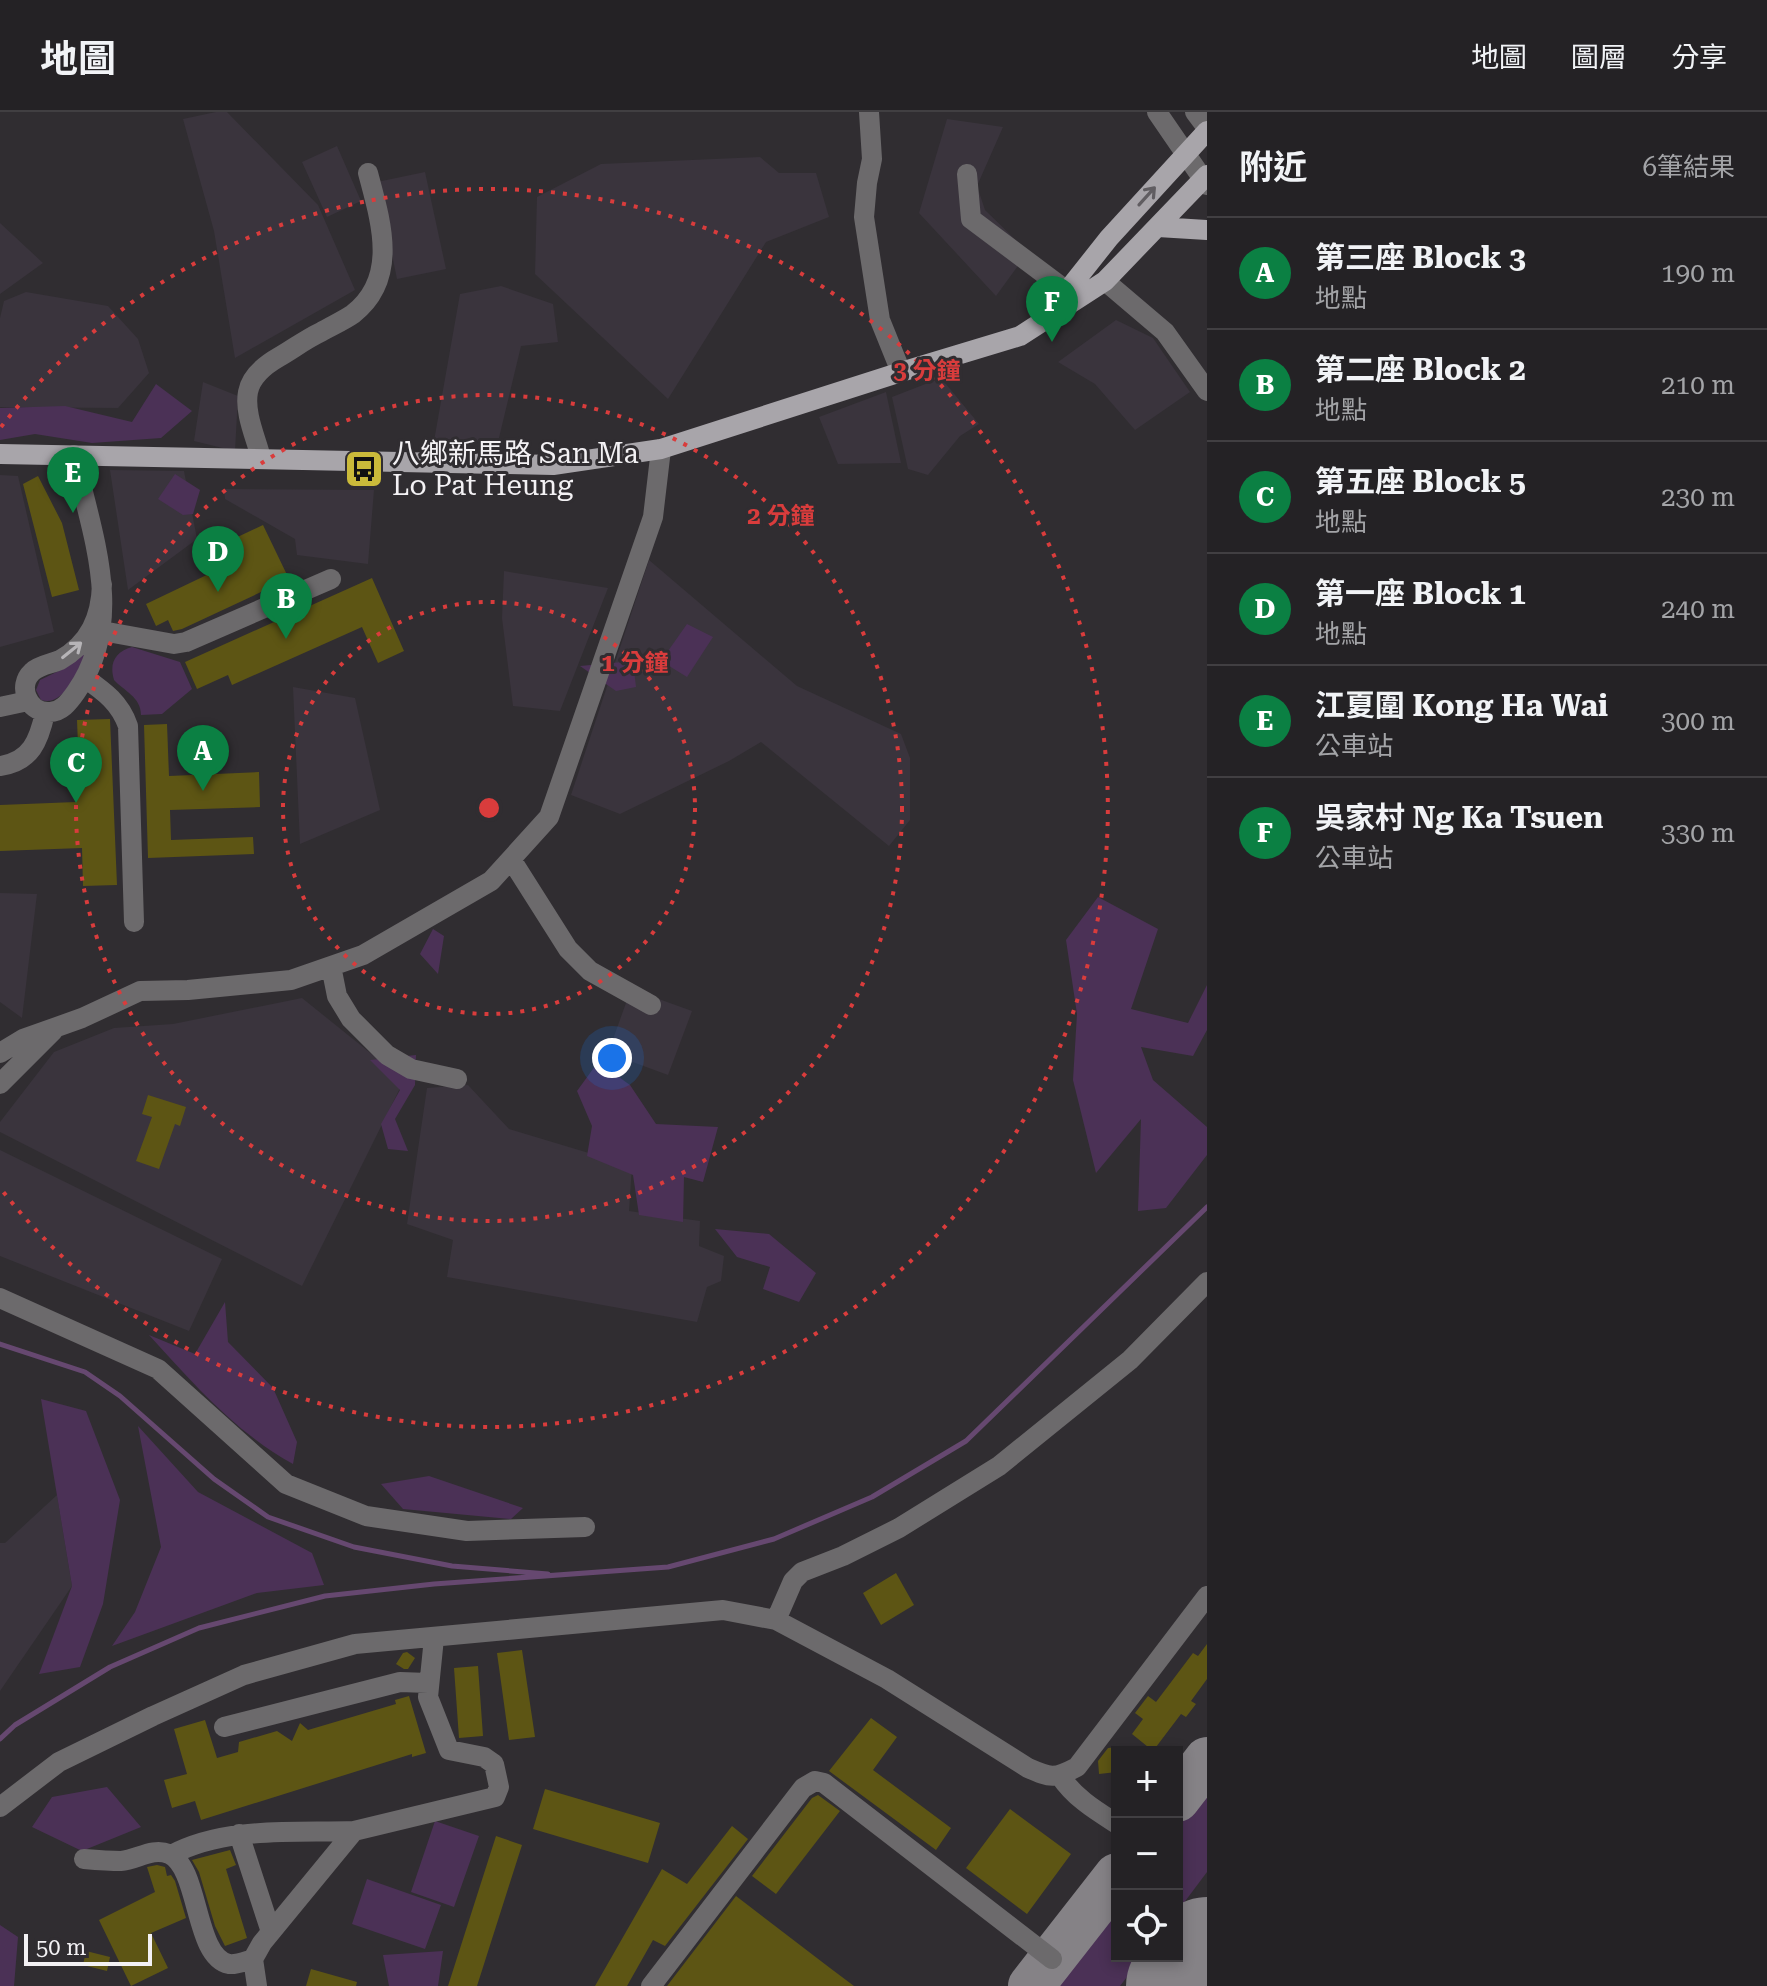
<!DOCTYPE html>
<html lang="zh-TW">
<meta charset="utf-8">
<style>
:root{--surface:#242225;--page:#302f32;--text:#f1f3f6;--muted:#a3a4a7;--line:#413f42;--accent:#0b8043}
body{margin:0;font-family:"Roboto Serif","Noto Sans TC",serif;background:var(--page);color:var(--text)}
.controls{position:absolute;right:24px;bottom:24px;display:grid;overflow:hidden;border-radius:0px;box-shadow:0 4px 12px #0003}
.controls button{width:72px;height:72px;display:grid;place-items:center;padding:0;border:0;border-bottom:2px solid var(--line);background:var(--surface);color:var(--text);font:40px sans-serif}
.scale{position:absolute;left:24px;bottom:20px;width:128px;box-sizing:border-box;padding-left:8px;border:4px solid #f3f1f4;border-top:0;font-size:22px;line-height:28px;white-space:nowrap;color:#f3f1f4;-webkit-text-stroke:6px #302d31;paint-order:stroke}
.you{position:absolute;left:612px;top:946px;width:28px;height:28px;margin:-20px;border:6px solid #fff;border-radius:50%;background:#1a73e8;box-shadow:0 0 0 12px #1a73e833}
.badge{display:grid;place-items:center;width:52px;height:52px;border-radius:50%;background:var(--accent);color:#fff;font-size:26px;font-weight:700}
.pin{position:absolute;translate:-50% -66px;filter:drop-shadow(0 2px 4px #0008)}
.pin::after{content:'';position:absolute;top:42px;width:28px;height:24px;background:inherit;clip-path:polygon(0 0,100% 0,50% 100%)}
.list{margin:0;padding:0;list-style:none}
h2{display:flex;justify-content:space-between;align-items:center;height:104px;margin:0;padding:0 32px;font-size:34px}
h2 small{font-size:26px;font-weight:400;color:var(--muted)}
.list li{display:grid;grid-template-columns:52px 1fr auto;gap:24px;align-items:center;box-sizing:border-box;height:112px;padding:0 32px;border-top:2px solid var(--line)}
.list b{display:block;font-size:30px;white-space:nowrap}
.list p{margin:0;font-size:26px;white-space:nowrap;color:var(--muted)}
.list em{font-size:26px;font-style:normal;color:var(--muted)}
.icon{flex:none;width:44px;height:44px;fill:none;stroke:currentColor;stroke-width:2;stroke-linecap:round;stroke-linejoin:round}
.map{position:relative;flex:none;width:1207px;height:1874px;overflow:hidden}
header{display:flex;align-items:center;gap:48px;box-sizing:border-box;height:112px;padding:0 40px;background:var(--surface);border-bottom:2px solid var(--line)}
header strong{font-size:38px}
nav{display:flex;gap:44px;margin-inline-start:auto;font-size:28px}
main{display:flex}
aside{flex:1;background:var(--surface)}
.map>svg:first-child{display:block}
.built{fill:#3a343d}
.green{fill:#4b3156}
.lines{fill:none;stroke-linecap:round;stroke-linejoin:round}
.stream{stroke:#664870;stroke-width:5}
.taxiway{stroke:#858286;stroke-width:46}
.runway{stroke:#858286;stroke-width:116}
.building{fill:#5d5514}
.minor{stroke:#6c6a6c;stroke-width:20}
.major{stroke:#a8a5aa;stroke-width:20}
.oneway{stroke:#605d61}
.oneway2{stroke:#b6b4b7}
.ring{fill:none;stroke:#d93c3c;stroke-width:4;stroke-dasharray:4 8}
.labels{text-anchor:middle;stroke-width:6;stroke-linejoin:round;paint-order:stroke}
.poi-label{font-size:28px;fill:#f3f1f4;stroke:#302d31;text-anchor:start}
.centre{fill:#d93c3c;stroke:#302d31;stroke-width:4}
.ring-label{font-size:24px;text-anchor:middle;font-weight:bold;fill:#d93c3c;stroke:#302d31;stroke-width:6;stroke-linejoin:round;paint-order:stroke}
</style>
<header>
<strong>地圖</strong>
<nav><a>地圖</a><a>圖層</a><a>分享</a></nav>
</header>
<main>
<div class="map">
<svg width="1207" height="1874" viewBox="0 0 1207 1874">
<rect width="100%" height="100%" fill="#302d31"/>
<path class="built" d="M 216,0 L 227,0 L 318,93 L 355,178 L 235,246 L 214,119 L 183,7 Z
M 947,7 L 1003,15 L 977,74 L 985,98 L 1028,140 L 996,184 L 919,101 Z
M 337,34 L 361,89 L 327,105 L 302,50 Z
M 760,45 L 779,61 L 816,61 L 829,105 L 766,130 L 668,287 L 535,162 L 537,85 L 601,52 Z
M 425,60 L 446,157 L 397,167 L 377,70 Z
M 0,111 L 43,151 L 0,182 Z
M 501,174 L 553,192 L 558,230 L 521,234 L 498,330 L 434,329 L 460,182 Z
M 26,180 L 108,194 L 138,227 L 149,261 L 118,296 L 0,295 L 0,206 L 4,189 Z
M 1116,208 L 1153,226 L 1190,280 L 1135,318 L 1095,272 L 1058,250 Z
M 941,266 L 979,312 L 960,324 L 928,363 L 908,357 L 892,285 Z
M 203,270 L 238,284 L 235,339 L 194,329 Z
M 886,280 L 901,351 L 838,352 L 819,305 Z
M 110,358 L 184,359 L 197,427 L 128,478 Z
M 0,363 L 18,364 L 54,520 L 0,535 Z
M 224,377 L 374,378 L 368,452 L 297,443 L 295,427 L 225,387 Z
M 649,448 L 797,574 L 901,622 L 910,646 L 910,708 L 889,734 L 761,630 L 729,649 L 620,702 L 571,683 Z
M 504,459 L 608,476 L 560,599 L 513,594 L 502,506 Z
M 293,575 L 355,586 L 380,698 L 300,732 Z
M 0,781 L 37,782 L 22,906 L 0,890 Z
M 631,877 L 692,899 L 668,963 L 608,941 Z
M 302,886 L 404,968 L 302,1174 L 0,1020 L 0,1010 L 54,940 L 114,916 L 173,912 Z
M 468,973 L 509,1017 L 632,1054 L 629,1099 L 700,1109 L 699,1134 L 724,1144 L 721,1169 L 707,1175 L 697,1210 L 447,1165 L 453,1128 L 407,1112 L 427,976 Z
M 0,1038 L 222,1147 L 189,1219 L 0,1144 Z
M 57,1383 L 72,1474 L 0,1579 L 0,1431 L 5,1431 Z"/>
<path class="green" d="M 156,272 L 192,299 L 161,326 L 92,331 L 35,322 L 0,328 L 0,296 L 65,294 L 132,310 Z
M 175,362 L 200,378 L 193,402 L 183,403 L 158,387 Z
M 687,512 L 713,525 L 687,565 L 661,549 Z
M 132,535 L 180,550 L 192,577 L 162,602 L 141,603 C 141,585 124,579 114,568 C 109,551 115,540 132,535 Z
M 86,540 C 79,557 64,596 41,588 L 36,578 L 40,568 L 67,555 Z
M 633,549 L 636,575 L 616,579 L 580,554 Z
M 1098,785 L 1158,817 L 1131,897 L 1188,911 L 1207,873 L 1207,918 L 1193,944 L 1141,935 L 1153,968 L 1207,1015 L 1207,1043 L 1166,1096 L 1138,1099 L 1141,1007 L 1096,1061 L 1073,968 L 1077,902 L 1066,828 Z
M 433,817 L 444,824 L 438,862 L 420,842 Z
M 416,943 L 415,973 L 395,1007 L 408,1039 L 388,1037 L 381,1012 L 400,978 L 370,948 Z
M 598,950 L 630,973 L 656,1012 L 718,1015 L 703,1070 L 684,1065 L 683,1110 L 639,1103 L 633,1063 L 587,1044 L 592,1014 L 577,979 Z
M 715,1117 L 769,1122 L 816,1161 L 799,1190 L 763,1177 L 770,1155 L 737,1145 Z
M 225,1190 L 228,1230 L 273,1276 L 297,1330 L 293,1352 C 236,1321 192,1270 149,1223 L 195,1242 Z
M 41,1287 L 86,1299 L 120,1388 L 103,1492 L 80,1555 L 39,1562 L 72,1474 Z
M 138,1314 L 198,1380 L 312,1441 L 324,1473 L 257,1481 L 112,1534 L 135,1500 L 161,1435 Z
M 429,1364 L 523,1396 L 511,1407 L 403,1397 L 381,1372 Z
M 1207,1666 L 1207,1760 L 1177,1800 L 1177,1706 Z
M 107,1675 L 141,1715 L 82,1739 L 32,1715 L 52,1685 Z
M 435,1709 L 479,1724 L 454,1795 L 411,1780 Z
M 367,1767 L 441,1793 L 425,1837 L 352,1812 Z
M 1117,1784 L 1117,1844 L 1143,1844 L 1120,1874 L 1048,1874 Z
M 0,1813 L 18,1825 L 14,1874 L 0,1874 Z
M 443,1839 L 438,1874 L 389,1874 L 383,1843 Z"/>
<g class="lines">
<path class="stream" d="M 0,1232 L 85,1260 L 120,1284 L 214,1367 L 268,1405 L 354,1435 L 452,1454 L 548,1462
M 0,1627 L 15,1613 L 110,1555 L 199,1516 L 325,1484 L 434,1472 L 668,1455 L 774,1427 L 872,1385 L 966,1329 L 1207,1095"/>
<path class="taxiway" d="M 1177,1687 L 1207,1648
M 1031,1874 L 1117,1764"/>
<path class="runway" d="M 1184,1874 L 1207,1843"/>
</g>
<path class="building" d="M 38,364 L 62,411 L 79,478 L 52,485 L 23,372 Z
M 263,413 L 289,467 L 182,517 L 173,519 L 168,508 L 156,514 L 146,492 L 238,448 L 229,429 Z
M 372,466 L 404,539 L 378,551 L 362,515 L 232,573 L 228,563 L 197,577 L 185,550 Z
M 110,607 L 117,773 L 83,774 L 82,736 L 0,739 L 0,693 L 76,690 L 75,659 L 79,659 L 77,608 Z
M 167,612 L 169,664 L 259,660 L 260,695 L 170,698 L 171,728 L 253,725 L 254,742 L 148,746 L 144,613 Z
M 148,983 L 186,995 L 180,1014 L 175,1012 L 159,1057 L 136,1049 L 152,1005 L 142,1002 Z
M 896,1461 L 914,1493 L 881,1513 L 863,1481 Z
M 1207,1532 L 1207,1567 L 1191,1589 L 1196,1592 L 1186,1605 L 1181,1602 L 1153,1639 L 1132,1622 L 1143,1607 L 1135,1601 L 1148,1584 L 1156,1590 L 1193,1541 L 1198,1544 Z
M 522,1538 L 535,1625 L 509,1628 L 497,1541 Z
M 407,1540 L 415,1546 L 408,1557 L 404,1557 L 396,1552 L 403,1541 Z
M 478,1554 L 483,1624 L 459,1626 L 454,1556 Z
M 409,1584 L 426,1641 L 412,1645 L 412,1642 L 201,1708 L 195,1689 L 172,1696 L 164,1668 L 187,1662 L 174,1617 L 205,1608 L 217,1646 L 238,1640 L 239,1630 L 277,1619 L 292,1629 L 300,1611 L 308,1618 L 396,1592 L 395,1588 Z
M 871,1606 L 897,1625 L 873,1658 L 951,1716 L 936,1738 L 829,1659 Z
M 1117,1635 L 1117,1660 L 1099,1662 L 1098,1649 L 1108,1636 Z
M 545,1677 L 660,1711 L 648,1751 L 533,1717 Z
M 818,1683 L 840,1699 L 776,1782 L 752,1764 L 812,1686 Z
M 1010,1697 L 1071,1742 L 1027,1802 L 966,1756 Z
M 732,1714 L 748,1727 L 665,1834 L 653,1828 L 627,1874 L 595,1874 L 662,1757 L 687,1772 Z
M 496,1724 L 522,1733 L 477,1874 L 448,1874 Z
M 230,1738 L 236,1753 L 226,1757 L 247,1826 L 225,1834 L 215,1814 L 199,1760 L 192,1748 Z
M 157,1753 L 165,1755 L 167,1764 L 171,1763 L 175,1769 L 186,1806 L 151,1821 L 168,1856 L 131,1874 L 99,1808 L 155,1780 L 147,1755 Z
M 736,1784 L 830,1856 L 854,1874 L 667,1874 Z
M 86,1839 L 110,1845 L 107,1859 L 83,1853 Z
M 311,1857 L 357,1870 L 356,1874 L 306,1874 Z"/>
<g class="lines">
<path class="minor" d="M 869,0 L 872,47 L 867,71 L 864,105 L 880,208 L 901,260
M 1157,0 L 1207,73
M 1195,0 L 1207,16
M 967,62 L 971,107 L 1067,179
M 1105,169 L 1165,220 L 1207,279
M 74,343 C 91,420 127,508 76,580 C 69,590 61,601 48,600 C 28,600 17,574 32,560 C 39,553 51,552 60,548 C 90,531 101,505 102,472
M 261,346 C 256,326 244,301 248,280 C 251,264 265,253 279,245 C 293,237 306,227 321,220 C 331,214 343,209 353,202 C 399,166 381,110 368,61
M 102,519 L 174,532 L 186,530 L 331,467
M 85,566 C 105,580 120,591 128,614 L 134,810
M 0,595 L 28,589
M 0,654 C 31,650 39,628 45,601
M 511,747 L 568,837 L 590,859 L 651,893
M 331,854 L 337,884 L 351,907 L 387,943 L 411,957 L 457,967
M 0,941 L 23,927 L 82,906 L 140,879 L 188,878 L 291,868 L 363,843 L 491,769 L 549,705 L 653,405 L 661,337
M 0,972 L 53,919
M 0,1186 L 158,1257 L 286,1372 L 366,1404 L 467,1419 L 585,1415
M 776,1508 L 793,1469 L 802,1460 L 843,1444 L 899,1416 L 999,1354 L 1130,1248 L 1207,1170
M 224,1615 L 400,1570 L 428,1571
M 1060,1664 C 1075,1686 1095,1698 1117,1712
M 0,1695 L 59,1650 L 153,1604 L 244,1563 L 355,1532 L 723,1498 L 776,1508 L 887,1567 L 1028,1656 C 1051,1666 1054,1667 1077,1655 L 1207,1484
M 239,1722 L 271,1820
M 171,1743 C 225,1714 294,1721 354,1719
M 84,1747 C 96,1748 109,1749 121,1749 C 137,1748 152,1735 169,1742 C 200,1756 194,1845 229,1852 C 236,1853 246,1849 253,1847
M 257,1874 L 253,1847 L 262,1831 L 354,1719 L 495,1685 L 499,1675 L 494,1652 L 484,1645 L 449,1638 L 428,1585 L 434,1526
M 651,1874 L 803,1676 L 815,1669 L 824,1671 L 1052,1847"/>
<path class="major" d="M 1158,115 L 1207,118
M 1058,197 L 1067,179 L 1109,126 L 1207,19
M 0,342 L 553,353 L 661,337 L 901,260 L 1020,224 L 1105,169 L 1207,63"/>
</g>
<defs><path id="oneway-shaft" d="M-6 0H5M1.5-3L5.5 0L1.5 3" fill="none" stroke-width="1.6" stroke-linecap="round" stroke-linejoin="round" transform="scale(2)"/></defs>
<use class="oneway" href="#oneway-shaft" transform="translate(1147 84) rotate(-48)"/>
<use class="oneway2" href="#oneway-shaft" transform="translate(72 538) rotate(-39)"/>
<g class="ring">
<circle cx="489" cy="696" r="206"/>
<circle cx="489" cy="696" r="413"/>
<path d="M1 315A619 619 0 1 1 1 1077"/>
</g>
<defs>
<symbol id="bus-square" viewBox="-11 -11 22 22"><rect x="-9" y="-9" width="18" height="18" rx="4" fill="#caba3a" stroke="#302d31"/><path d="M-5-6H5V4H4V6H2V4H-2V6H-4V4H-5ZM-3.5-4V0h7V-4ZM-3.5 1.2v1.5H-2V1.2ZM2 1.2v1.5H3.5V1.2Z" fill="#111"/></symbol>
</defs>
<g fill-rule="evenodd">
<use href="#bus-square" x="342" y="335" width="44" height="44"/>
</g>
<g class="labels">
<g class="poi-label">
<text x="392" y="351">八鄉新馬路 San Ma<tspan x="392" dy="32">Lo Pat Heung</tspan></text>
</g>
</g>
<circle cx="489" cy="696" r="12" class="centre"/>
<g class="ring-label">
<text x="927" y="267">3 分鐘</text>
<text x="781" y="412">2 分鐘</text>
<text x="635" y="559">1 分鐘</text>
</g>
</svg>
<div class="controls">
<button>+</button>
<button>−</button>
<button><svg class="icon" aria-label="locate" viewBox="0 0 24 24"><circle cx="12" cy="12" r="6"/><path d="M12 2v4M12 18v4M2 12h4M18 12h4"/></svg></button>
</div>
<div class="scale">50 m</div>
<div class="you"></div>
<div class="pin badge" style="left:203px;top:679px">A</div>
<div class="pin badge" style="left:286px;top:527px">B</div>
<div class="pin badge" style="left:76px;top:691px">C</div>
<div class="pin badge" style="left:218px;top:480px">D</div>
<div class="pin badge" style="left:73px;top:401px">E</div>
<div class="pin badge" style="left:1052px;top:230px">F</div>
</div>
<aside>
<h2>附近<small>6筆結果</small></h2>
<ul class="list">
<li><span class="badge">A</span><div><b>第三座 Block 3</b><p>地點</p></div><em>190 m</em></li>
<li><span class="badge">B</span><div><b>第二座 Block 2</b><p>地點</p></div><em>210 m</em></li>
<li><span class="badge">C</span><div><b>第五座 Block 5</b><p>地點</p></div><em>230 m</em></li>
<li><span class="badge">D</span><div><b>第一座 Block 1</b><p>地點</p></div><em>240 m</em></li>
<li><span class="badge">E</span><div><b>江夏圍 Kong Ha Wai</b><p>公車站</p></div><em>300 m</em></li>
<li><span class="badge">F</span><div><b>吳家村 Ng Ka Tsuen</b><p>公車站</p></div><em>330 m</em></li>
</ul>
</aside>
</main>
